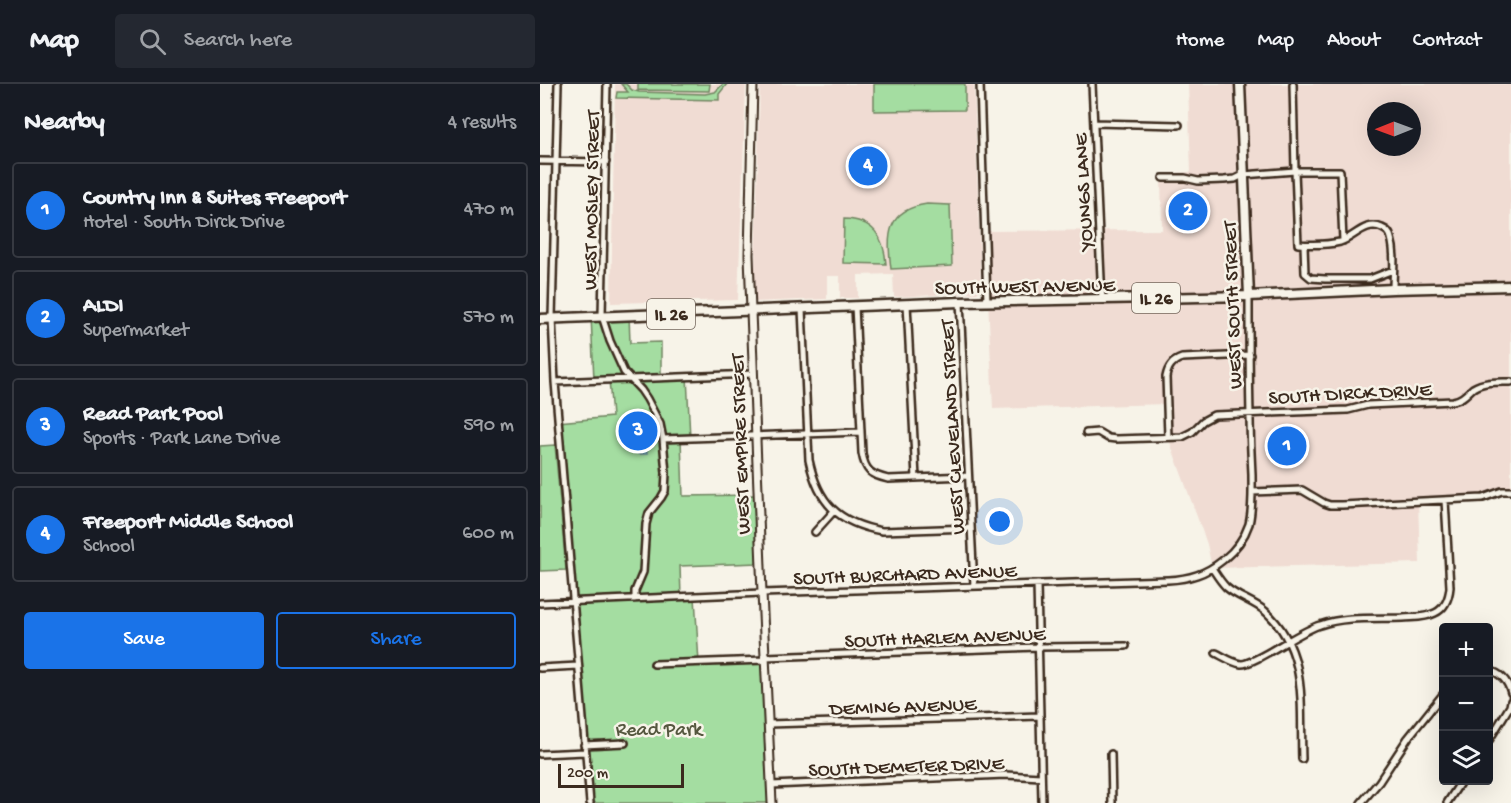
<!DOCTYPE html>
<meta charset="utf-8">
<style>
:root{--surface:#171b24;--page:#242831;--text:#f1f3f6;--muted:#9ea1a6;--line:#363941;--accent:#1a73e8}
body{margin:0;font-family:"Gochi Hand",sans-serif;background:var(--page);color:var(--text)}
.controls{position:absolute;right:18px;bottom:18px;display:grid;overflow:hidden;border-radius:6px;box-shadow:0 6px 24px #0002}
.controls button{width:54px;height:54px;display:grid;place-items:center;padding:0;border:0;border-bottom:2px solid var(--line);background:var(--surface);color:var(--text);font:30px sans-serif}
.compass{position:absolute;left:827px;top:18px;width:54px;height:54px;border-radius:50%;background:var(--surface);box-shadow:0 6px 24px #0002;rotate:269deg}
.scale{position:absolute;left:18px;bottom:15px;width:126px;box-sizing:border-box;padding-left:6px;border:3px solid #3b2a1e;border-top:0;font-size:16px;line-height:21px;white-space:nowrap;color:#3b2a1e;-webkit-text-stroke:4px #f7f3e8;paint-order:stroke}
.you{position:absolute;left:460px;top:438px;width:21px;height:21px;margin:-15px;border:4px solid #fff;border-radius:50%;background:#1a73e8;box-shadow:0 0 0 9px #1a73e833}
.badge{display:grid;place-items:center;width:39px;height:39px;border-radius:50%;background:var(--accent);color:#fff;font-size:20px;font-weight:700}
.pin{position:absolute;translate:-50% -50%;border:3px solid #fff;box-shadow:0 2px 6px #0006}
.list{margin:0;padding:0;list-style:none}
h2{display:flex;justify-content:space-between;align-items:center;height:78px;margin:0;padding:0 24px;font-size:26px}
h2 small{font-size:20px;font-weight:400;color:var(--muted)}
.list li{display:grid;grid-template-columns:39px 1fr auto;gap:18px;align-items:center;box-sizing:border-box;height:96px;margin:0 12px 12px;padding:0 12px;border:2px solid var(--line);border-radius:6px}
.list b{display:block;font-size:22px;white-space:nowrap}
.list p{margin:0;font-size:20px;white-space:nowrap;color:var(--muted)}
.list em{font-size:20px;font-style:normal;color:var(--muted)}
.actions{display:flex;gap:12px;padding:18px 24px}
.actions a{flex:1;padding:14px 0;border:2px solid var(--accent);border-radius:6px;text-align:center;font-size:21px;color:var(--accent)}
.actions .main{background:var(--accent);color:#fff}
.icon{flex:none;width:33px;height:33px;fill:none;stroke:currentColor;stroke-width:2;stroke-linecap:round;stroke-linejoin:round}
.map{position:relative;flex:none;width:971px;height:719px;overflow:hidden}
header{display:flex;align-items:center;gap:36px;box-sizing:border-box;height:84px;padding:0 30px;background:var(--surface);border-bottom:2px solid var(--line)}
header strong{font-size:28px}
nav{display:flex;gap:33px;margin-inline-start:auto;font-size:21px}
.search{width:420px;height:54px;background:var(--page);display:flex;align-items:center;gap:15px;box-sizing:border-box;padding:0 21px;border-radius:6px;color:var(--muted);font-size:22px}
main{display:flex}
aside{flex:1;background:var(--surface)}
.map>svg:first-child{display:block}
.built{fill:#f0dcd3;fill-rule:evenodd}
.green{fill:#a4dda1;stroke:#708460;stroke-width:1.5}
.water{fill:#8cd2ed;stroke:#6c8f9a;stroke-width:1.5}
.lines{fill:none;stroke-linecap:round;stroke-linejoin:round}
.minor-casing{stroke:#3b2a1e;stroke-width:10}
.secondary-casing{stroke:#3b2a1e;stroke-width:11}
.primary-casing{stroke:#3b2a1e;stroke-width:13}
.minor{stroke:#f7f3e8;stroke-width:5}
.secondary{stroke:#f7f3e8;stroke-width:7}
.primary{stroke:#f7f3e8;stroke-width:8}
.labels{text-anchor:middle;stroke-width:5;stroke-linejoin:round;paint-order:stroke}
.shield{fill:#f7f3e8;stroke:#73665b;stroke-width:1.5}
.shield-label{font-size:18px;font-weight:bold;fill:#3b2a1e}
.street-label{font-size:20px;fill:#3b2a1e;stroke:#f7f3e8}
.park-label{font-size:20px;fill:#55573f;stroke:#f7f3e8}
</style>
<header>
<strong>Map</strong>
<div class="search"><svg class="icon" aria-label="search" viewBox="0 0 24 24"><circle cx="10" cy="10" r="6"/><path d="M15 15l6 6"/></svg>Search here</div>
<nav><a>Home</a><a>Map</a><a>About</a><a>Contact</a></nav>
</header>
<main>
<aside>
<h2>Nearby<small>4 results</small></h2>
<ul class="list">
<li><span class="badge">1</span><div><b>Country Inn &amp; Suites Freeport</b><p>Hotel · South Dirck Drive</p></div><em>470 m</em></li>
<li><span class="badge">2</span><div><b>ALDI</b><p>Supermarket</p></div><em>570 m</em></li>
<li><span class="badge">3</span><div><b>Read Park Pool</b><p>Sports · Park Lane Drive</p></div><em>590 m</em></li>
<li><span class="badge">4</span><div><b>Freeport Middle School</b><p>School</p></div><em>600 m</em></li>
</ul>
<div class="actions"><a class="main">Save</a><a>Share</a></div>
</aside>
<div class="map">
<svg width="971" height="719" viewBox="0 0 971 719">
<rect width="100%" height="100%" fill="#f7f3e8"/>
<filter id="ink" filterUnits="userSpaceOnUse"><feTurbulence type="fractalNoise" baseFrequency=".0167" numOctaves="2"/><feDisplacementMap in="SourceGraphic" scale="12" xChannelSelector="R" yChannelSelector="G"/><feConvolveMatrix kernelMatrix="1 2 1 2 8 2 1 2 1" color-interpolation-filters="sRGB"/></filter>
<g filter="url(#ink)">
<path class="built" d="M 75,0 L 206,0 L 198,216 L 71,219 Z
M 220,0 L 434,0 L 441,205 L 437,209 L 354,213 L 353,190 L 318,191 L 318,214 L 300,214 L 300,192 L 287,192 L 287,215 L 214,218 Z
M 648,0 L 971,0 L 971,407 L 943,414 L 878,417 L 880,479 L 672,484 L 667,460 L 628,353 L 627,320 L 453,325 L 445,147 L 622,146 L 621,90 L 651,88 ZM 836,27 L 872,27 L 872,63 L 836,63 Z"/>
<path class="green" d="M 81,0 L 86,0 L 92,6 L 99,8 L 165,10 L 175,8 L 183,0 L 187,0 L 179,10 L 179,16 L 76,14 L 77,8 L 88,8 Z
M 98,0 L 170,0 L 169,7 L 98,6 Z
M 334,0 L 425,0 L 425,26 L 334,27 Z
M 387,120 L 410,121 L 412,182 L 351,185 C 347,151 346,126 387,120 Z
M 304,135 C 333,136 344,152 346,180 L 303,179 Z
M 89,231 L 90,259 L 121,258 L 121,293 L 147,292 L 150,354 L 141,355 L 143,412 L 215,411 L 218,479 L 140,482 L 141,513 L 155,513 L 159,579 L 225,576 L 230,719 L 50,719 L 18,338 L 72,333 L 69,295 L 54,296 L 51,232 Z
M 15,361 L 26,486 L 0,487 L 0,362 Z"/>
<path class="water" d="M 105,330 L 107,370 L 98,370 L 98,362 L 91,363 C 91,347 86,336 105,330 Z"/>
<g class="lines">
<defs>
<path id="minor" d="M 18,0 L 12,234 L 15,298 L 50,719
M 67,0 L 62,232 L 70,257 L 84,288 L 101,306 L 107,315 L 120,340 L 123,355 L 126,389 L 125,407 L 121,414 L 109,429 L 106,440 L 103,488 L 95,507 L 95,515
M 440,0 L 447,218
M 552,0 L 562,216
M 753,0 L 755,87 L 800,87 L 803,157
M 554,39 L 639,41
M 0,77 L 66,78
M 623,94 L 645,94 L 658,97 L 684,96 L 695,95 L 703,91 L 755,87 L 758,160 C 772,161 786,161 800,158 C 814,154 826,136 842,144 C 847,146 850,149 851,154 C 856,170 853,188 853,205
M 764,161 L 765,189 L 771,194 L 785,195 L 830,195 L 853,186
M 420,218 L 434,502
M 367,220 L 376,394
M 315,222 L 322,369 C 325,387 331,391 348,395 L 428,392
M 262,225 L 269,376 C 278,419 298,439 342,447 L 431,444
M 15,298 L 213,290
M 546,349 L 558,348 L 568,354 L 576,355 L 642,353 L 652,348 L 663,337 L 674,331 L 808,326 L 828,321 L 913,317 C 923,315 926,310 933,304 C 944,297 958,298 971,298
M 628,353 L 626,293 C 628,283 632,277 642,274 L 710,271
M 123,355 L 321,348
M 712,408 L 762,406 L 784,419 L 790,421 L 802,421 L 943,414 L 962,407 L 971,407
M 275,448 L 294,427
M 672,484 C 676,490 680,497 686,503 C 697,513 713,517 725,527 C 769,566 760,623 762,675
M 497,500 L 502,719
M 0,519 L 222,509 L 628,496 C 649,495 666,490 683,476 C 694,467 704,455 709,440 C 713,424 712,406 712,390 C 711,370 710,350 710,331 C 709,291 709,251 709,212
M 676,569 C 684,573 693,579 701,580 C 714,581 761,546 780,541 C 806,532 836,535 863,534 C 874,533 885,534 895,529 C 906,524 909,514 910,503 L 905,416
M 225,573 L 498,563 L 586,562
M 114,580 L 225,576
M 0,584 L 38,582
M 948,586 C 961,589 968,597 971,609
M 228,640 L 499,632
M 948,658 L 970,622 L 971,617
M 44,661 L 85,659
M 0,670 L 45,668
M 571,670 L 572,719
M 231,701 L 465,691 L 501,693
M 821,719 L 839,698 L 868,654 L 904,609
M 907,719 L 922,696"/>
<path id="secondary" d="M 213,0 L 209,171 L 211,227 L 222,509 L 232,719"/>
<path id="primary" d="M 700,0 L 709,212
M 0,235 L 420,218 L 709,212 L 853,205 L 971,202"/>
</defs>
<use href="#minor" class="minor-casing"/>
<use href="#secondary" class="secondary-casing"/>
<use href="#primary" class="primary-casing"/>
<use href="#minor" class="minor"/>
<use href="#secondary" class="secondary"/>
<use href="#primary" class="primary"/>
</g>
</g>
<g class="labels">
<g class="shield">
<rect x="592" y="199" width="48" height="30" rx="4.5"/>
<rect x="107" y="215" width="48" height="30" rx="4.5"/>
</g>
<g class="shield-label">
<text x="616" y="220">IL 26</text>
<text x="131" y="236">IL 26</text>
</g>
<g class="street-label">
<text transform="translate(542 108) rotate(-93)" y="7">YOUNGS LANE</text>
<text transform="translate(50 116) rotate(-89)" y="7">WEST MOSLEY STREET</text>
<text transform="translate(485 201) rotate(-1)" y="7">SOUTH WEST AVENUE</text>
<text transform="translate(691 221) rotate(-92)" y="7">WEST SOUTH STREET</text>
<text transform="translate(810 308) rotate(-3)" y="7">SOUTH DIRCK DRIVE</text>
<text transform="translate(411 343) rotate(-93)" y="7">WEST CLEVELAND STREET</text>
<text transform="translate(199 360) rotate(-92)" y="7">WEST EMPIRE STREET</text>
<text transform="translate(365 489) rotate(-2)" y="7">SOUTH BURCHARD AVENUE</text>
<text transform="translate(405 552) rotate(-2)" y="7">SOUTH HARLEM AVENUE</text>
<text transform="translate(363 621) rotate(-2)" y="7">DEMING AVENUE</text>
<text transform="translate(366 681) rotate(-2)" y="7">SOUTH DEMETER DRIVE</text>
</g>
<g class="park-label">
<text x="119" y="651">Read Park</text>
</g>
</g>
</svg>
<div class="controls">
<button>+</button>
<button>−</button>
<button><svg class="icon" aria-label="layers" viewBox="0 0 24 24"><path d="M12 4l9 5-9 5-9-5zM3 14l9 5 9-5"/></svg></button>
</div>
<svg class="compass" viewBox="-18 -18 36 36"><path d="M0-13l5 13h-10z" fill="#e53935"/><path d="M0 13l5-13h-10z" fill="#9ea1a6"/></svg>
<div class="scale">200 m</div>
<div class="you"></div>
<div class="pin badge" style="left:747px;top:362px">1</div>
<div class="pin badge" style="left:648px;top:127px">2</div>
<div class="pin badge" style="left:98px;top:347px">3</div>
<div class="pin badge" style="left:328px;top:82px">4</div>
</div>
</main>
